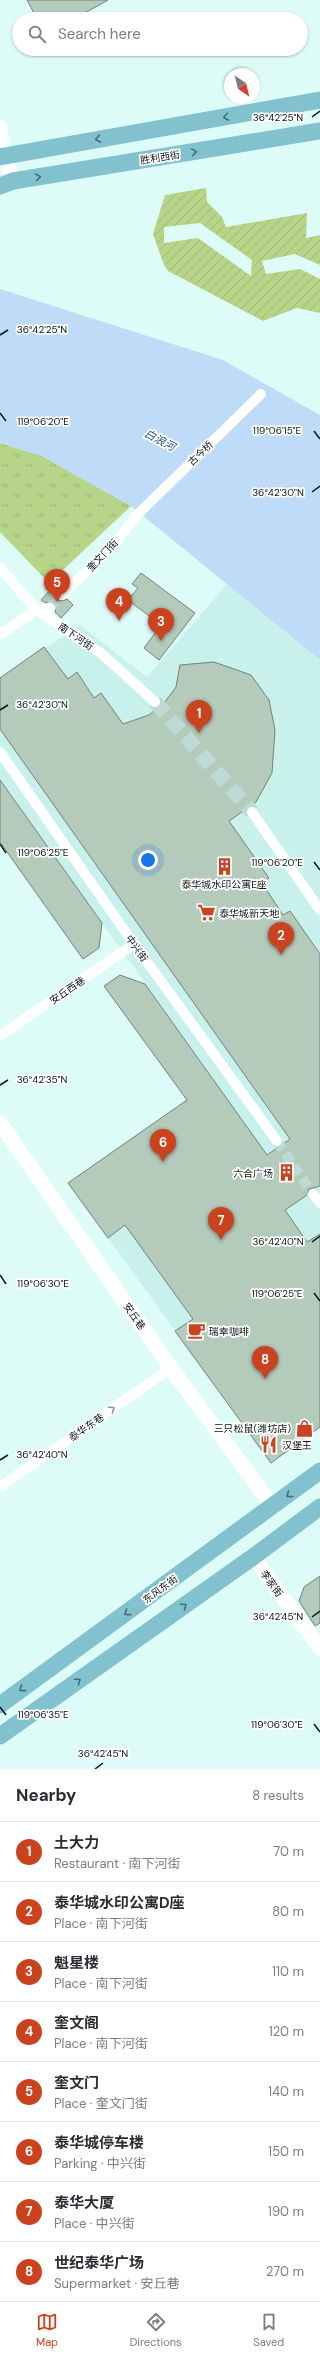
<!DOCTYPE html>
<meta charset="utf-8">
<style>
:root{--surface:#fff;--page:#f7f7f7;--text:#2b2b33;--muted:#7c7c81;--line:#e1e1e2;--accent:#cb421f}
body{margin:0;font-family:"DM Sans","Noto Sans SC",sans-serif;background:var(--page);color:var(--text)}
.compass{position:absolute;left:224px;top:68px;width:36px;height:36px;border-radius:50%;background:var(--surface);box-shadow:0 1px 3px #0004;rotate:145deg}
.you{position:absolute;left:148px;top:860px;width:14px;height:14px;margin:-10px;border:3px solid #fff;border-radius:50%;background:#1a73e8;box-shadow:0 0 0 6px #1a73e833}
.badge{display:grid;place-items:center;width:26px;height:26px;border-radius:50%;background:var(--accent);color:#fff;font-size:13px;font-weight:700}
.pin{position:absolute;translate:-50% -33px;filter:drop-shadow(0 1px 2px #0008)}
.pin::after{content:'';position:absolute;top:21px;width:14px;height:12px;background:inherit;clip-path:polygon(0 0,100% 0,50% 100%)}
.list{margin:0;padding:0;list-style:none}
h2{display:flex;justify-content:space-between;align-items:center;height:52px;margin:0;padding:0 16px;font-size:17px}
h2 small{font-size:13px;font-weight:400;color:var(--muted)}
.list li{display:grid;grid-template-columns:26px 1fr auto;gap:12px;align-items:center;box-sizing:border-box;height:60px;padding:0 16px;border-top:1px solid var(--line)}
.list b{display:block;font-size:15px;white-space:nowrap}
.list p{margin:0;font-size:13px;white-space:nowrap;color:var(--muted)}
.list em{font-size:13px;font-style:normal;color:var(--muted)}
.icon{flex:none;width:22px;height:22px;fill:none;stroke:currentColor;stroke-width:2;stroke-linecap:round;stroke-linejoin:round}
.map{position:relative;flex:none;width:320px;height:1769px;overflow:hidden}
.search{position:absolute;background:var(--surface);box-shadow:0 1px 3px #0004;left:12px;right:12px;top:12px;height:44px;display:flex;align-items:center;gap:10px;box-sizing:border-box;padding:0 14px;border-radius:22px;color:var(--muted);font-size:15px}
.sheet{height:532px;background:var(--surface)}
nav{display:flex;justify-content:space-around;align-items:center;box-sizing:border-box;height:56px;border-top:1px solid var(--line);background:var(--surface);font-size:11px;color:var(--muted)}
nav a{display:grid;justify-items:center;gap:2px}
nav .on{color:var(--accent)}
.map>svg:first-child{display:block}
.built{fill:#c9f1eb}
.park{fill:url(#park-tufts)}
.garden{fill:url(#garden-furrows);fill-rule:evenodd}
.water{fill:#bedcf8}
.building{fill:#b4cabb;stroke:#708476}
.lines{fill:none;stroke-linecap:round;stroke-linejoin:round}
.street-tunnel{stroke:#bedad5;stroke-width:10;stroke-dasharray:10 5;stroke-linecap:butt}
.secondary-tunnel{stroke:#bedad5;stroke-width:15;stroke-dasharray:15 8;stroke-linecap:butt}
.street{stroke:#fff;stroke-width:10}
.secondary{stroke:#fff;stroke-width:15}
.primary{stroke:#82c1ce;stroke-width:17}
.oneway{stroke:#466c72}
.oneway2{stroke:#919696}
.ticks{fill:none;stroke:#0b1615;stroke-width:1.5}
.labels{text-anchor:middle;stroke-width:3.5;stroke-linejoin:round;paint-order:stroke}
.street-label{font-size:10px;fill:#0b1615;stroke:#fff}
.poi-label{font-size:10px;fill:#0b1615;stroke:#fff;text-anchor:start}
.water-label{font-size:11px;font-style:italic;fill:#16517c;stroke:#fff}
.ticks-label{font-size:10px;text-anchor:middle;fill:#0b1615;stroke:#fff;stroke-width:3.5;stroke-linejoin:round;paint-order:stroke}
</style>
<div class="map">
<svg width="320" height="1769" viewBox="0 0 320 1769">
<defs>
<pattern id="park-tufts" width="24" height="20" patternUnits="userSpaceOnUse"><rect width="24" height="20" fill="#b8d489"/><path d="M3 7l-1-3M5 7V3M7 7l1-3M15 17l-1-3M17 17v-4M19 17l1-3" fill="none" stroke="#9db575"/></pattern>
<pattern id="garden-furrows" width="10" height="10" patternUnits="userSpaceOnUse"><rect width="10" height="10" fill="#b8d489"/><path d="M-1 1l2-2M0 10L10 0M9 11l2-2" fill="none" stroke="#9db575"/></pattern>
</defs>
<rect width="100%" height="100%" fill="#defcf7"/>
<path class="built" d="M 227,584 L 320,660 L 320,1427 L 271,1463 L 68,1183 L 215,1081 L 0,780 L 0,678 L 80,625 L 147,677 Z"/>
<path class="park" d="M 0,443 L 42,456 L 131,506 L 49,583 L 0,532 Z"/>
<path class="garden" d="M 206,188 L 207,202 L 222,217 L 226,227 L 307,213 L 306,238 L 320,235 L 320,265 L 295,254 L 262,261 L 266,274 L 300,269 L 320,279 L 320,313 L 297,308 L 263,321 L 168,271 L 164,265 L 153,234 L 165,195 ZM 200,223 L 252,260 L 251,276 L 198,238 L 164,243 L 164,227 Z"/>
<path class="water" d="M 0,289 L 223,360 L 320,415 L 320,660 L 131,506 L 42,456 L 0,443 Z"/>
<path class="building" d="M 27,0 L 108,0 L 74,19 L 37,19 Z
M 141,573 L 195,613 L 159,660 L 144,648 L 161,625 L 128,600 L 138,588 L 132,584 Z
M 53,587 L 57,591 L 56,596 L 58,600 L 63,601 L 67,599 L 73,605 L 61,618 L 55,612 L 56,607 L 55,604 L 44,602 L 41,600 Z
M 44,647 L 68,679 L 77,672 L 94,698 L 101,693 L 123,724 L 149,715 L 164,703 L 176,687 L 180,665 L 214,662 L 251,675 L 269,700 L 275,730 L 272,773 L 256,802 L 229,821 L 269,878 L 262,883 L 283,915 L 290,911 L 320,954 L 320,1186 L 309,1189 L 307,1195 L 285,1210 L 307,1242 L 320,1234 L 320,1427 L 271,1463 L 175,1331 L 193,1319 L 125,1225 L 108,1238 L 68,1183 L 187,1100 L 104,986 L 120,975 L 145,984 L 267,1155 L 290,1139 L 0,729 L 0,678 Z
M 0,780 L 102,923 L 99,948 L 83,959 L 0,842 Z
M 320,1576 L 320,1623 L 315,1626 L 299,1601 L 304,1587 Z"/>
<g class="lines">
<path class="street-tunnel" d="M 50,608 L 62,595
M 277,1141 L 313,1194"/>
<path class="secondary-tunnel" d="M 155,702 L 252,812"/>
<path class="street" d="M 0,568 L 37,610 L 102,654 L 155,702
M 62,595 L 111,548 L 139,513 L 261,394
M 0,634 L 37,610 L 50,608
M 0,752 L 134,944 L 277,1141
M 252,812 L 320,910
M 0,1036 L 134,944
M 313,1194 L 320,1203
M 0,1487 L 171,1368"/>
<path class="secondary" d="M 0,127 L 4,156 L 13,181
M 0,1123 L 171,1368 L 273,1507
M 253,1557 L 320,1648"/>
<path class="primary" d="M 0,157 L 320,100
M 0,186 L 13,181 L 320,131
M 0,1705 L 320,1471
M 0,1736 L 253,1557 L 320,1507"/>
</g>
<defs><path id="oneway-chevron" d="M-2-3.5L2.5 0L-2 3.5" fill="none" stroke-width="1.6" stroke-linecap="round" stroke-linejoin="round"/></defs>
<g class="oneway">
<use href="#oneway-chevron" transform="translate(226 117) rotate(170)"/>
<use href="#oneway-chevron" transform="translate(98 139) rotate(170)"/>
<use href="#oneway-chevron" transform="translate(194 152) rotate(-9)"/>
<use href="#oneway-chevron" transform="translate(38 177) rotate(-9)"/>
<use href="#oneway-chevron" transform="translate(289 1495) rotate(143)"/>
<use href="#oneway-chevron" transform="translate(184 1606) rotate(-35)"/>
<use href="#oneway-chevron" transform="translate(127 1613) rotate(144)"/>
<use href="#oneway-chevron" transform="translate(78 1681) rotate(-35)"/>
<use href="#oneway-chevron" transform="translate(22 1689) rotate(144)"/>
</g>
<use class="oneway2" href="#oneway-chevron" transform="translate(112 1409) rotate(-35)"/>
<path class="ticks" d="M 312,117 L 320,111M 0,335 L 8,330M 0,413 L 6,421M 314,431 L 320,439M 312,492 L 320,486M 0,710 L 8,705M 0,844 L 6,853M 314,862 L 320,870M 0,1085 L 8,1080M 312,1242 L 320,1236M 0,1275 L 6,1284M 314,1293 L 320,1301M 0,1460 L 8,1455M 312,1617 L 320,1611M 0,1707 L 6,1715M 314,1724 L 320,1732M 95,1769 L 103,1763"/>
<defs>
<symbol id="building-bare" viewBox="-9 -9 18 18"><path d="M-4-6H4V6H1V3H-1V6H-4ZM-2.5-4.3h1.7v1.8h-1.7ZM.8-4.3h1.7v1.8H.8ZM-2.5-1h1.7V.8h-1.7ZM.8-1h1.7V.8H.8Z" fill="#cb421f" stroke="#fff" stroke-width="2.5" paint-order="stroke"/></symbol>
<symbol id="supermarket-bare" viewBox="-9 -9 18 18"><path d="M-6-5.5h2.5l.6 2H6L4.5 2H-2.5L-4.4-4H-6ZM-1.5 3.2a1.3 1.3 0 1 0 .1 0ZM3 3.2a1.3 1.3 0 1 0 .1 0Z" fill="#cb421f" stroke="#fff" stroke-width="2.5" paint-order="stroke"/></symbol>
<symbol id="cafe-bare" viewBox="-9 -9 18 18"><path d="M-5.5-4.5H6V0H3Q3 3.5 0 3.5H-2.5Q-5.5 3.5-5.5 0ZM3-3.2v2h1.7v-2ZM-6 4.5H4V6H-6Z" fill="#cb421f" stroke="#fff" stroke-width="2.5" paint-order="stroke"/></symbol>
<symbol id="shop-bare" viewBox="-9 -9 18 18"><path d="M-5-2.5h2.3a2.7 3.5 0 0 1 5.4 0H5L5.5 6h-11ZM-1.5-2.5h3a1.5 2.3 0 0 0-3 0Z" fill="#cb421f" stroke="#fff" stroke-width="2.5" paint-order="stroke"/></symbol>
<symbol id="restaurant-bare" viewBox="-9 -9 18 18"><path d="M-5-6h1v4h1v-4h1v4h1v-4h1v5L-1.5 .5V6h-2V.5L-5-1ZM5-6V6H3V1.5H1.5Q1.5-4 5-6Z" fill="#cb421f" stroke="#fff" stroke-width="2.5" paint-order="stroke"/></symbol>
</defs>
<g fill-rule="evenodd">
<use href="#building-bare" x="212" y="854" width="25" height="25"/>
<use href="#supermarket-bare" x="194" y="900" width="25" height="25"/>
<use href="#building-bare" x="274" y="1160" width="25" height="25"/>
<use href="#cafe-bare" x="184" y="1318" width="25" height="25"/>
<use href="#shop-bare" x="292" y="1416" width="25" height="25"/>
<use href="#restaurant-bare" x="256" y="1432" width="25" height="25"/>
</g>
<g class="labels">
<g class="street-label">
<text transform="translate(160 157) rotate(-9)" y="4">胜利西街</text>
<text transform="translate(200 453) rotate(-44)" y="4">古今桥</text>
<text transform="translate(102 555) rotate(-47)" y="4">奎文门街</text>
<text transform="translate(76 636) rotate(34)" y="4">南下河街</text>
<text transform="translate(137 948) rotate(54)" y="4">中兴街</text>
<text transform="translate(67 990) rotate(-34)" y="4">安丘西巷</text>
<text transform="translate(135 1316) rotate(55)" y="4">安丘巷</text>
<text transform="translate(86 1427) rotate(-35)" y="4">泰华东巷</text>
<text transform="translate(272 1583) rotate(54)" y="4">李家街</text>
<text transform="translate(160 1589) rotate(-36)" y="4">东风东街</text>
</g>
<g class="poi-label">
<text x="224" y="888" text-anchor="middle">泰华城水印公寓E座</text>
<text x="219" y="917">泰华城新天地</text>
<text x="273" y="1177" text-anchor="end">六合广场</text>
<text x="209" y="1335">瑞幸咖啡</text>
<text x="291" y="1432" text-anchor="end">三只松鼠(潍坊店)</text>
<text x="282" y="1449">汉堡王</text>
</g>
<g class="water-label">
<text transform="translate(160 440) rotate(28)" y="4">白浪河</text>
</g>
</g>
<g class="ticks-label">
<text x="278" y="121">36°42'25"N</text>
<text x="42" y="333">36°42'25"N</text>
<text x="43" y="425">119°06'20"E</text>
<text x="277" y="434">119°06'15"E</text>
<text x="278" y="496">36°42'30"N</text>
<text x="42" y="708">36°42'30"N</text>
<text x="43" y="856">119°06'25"E</text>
<text x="277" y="866">119°06'20"E</text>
<text x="42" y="1083">36°42'35"N</text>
<text x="278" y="1245">36°42'40"N</text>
<text x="43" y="1287">119°06'30"E</text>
<text x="277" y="1297">119°06'25"E</text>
<text x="42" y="1458">36°42'40"N</text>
<text x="278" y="1620">36°42'45"N</text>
<text x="43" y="1718">119°06'35"E</text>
<text x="277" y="1728">119°06'30"E</text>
<text x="103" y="1757">36°42'45"N</text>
</g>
</svg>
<svg class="compass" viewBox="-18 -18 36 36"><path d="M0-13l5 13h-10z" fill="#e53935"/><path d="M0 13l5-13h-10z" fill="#7c7c81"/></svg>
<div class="you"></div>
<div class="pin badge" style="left:199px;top:733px">1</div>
<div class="pin badge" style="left:281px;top:955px">2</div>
<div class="pin badge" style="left:161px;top:641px">3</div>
<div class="pin badge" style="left:119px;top:621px">4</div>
<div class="pin badge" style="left:57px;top:602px">5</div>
<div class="pin badge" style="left:163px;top:1162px">6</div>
<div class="pin badge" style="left:221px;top:1240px">7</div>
<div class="pin badge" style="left:265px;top:1379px">8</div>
<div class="search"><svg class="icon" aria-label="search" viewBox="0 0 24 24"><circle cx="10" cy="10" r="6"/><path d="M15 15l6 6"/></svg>Search here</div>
</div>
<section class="sheet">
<h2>Nearby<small>8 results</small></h2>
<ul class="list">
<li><span class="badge">1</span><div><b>土大力</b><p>Restaurant · 南下河街</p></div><em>70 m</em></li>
<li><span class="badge">2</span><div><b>泰华城水印公寓D座</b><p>Place · 南下河街</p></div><em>80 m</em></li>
<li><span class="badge">3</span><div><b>魁星楼</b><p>Place · 南下河街</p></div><em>110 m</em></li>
<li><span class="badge">4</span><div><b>奎文阁</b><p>Place · 南下河街</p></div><em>120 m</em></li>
<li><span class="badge">5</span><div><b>奎文门</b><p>Place · 奎文门街</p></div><em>140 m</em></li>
<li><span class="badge">6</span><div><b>泰华城停车楼</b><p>Parking · 中兴街</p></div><em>150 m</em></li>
<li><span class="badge">7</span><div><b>泰华大厦</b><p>Place · 中兴街</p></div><em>190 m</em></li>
<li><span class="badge">8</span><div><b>世纪泰华广场</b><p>Supermarket · 安丘巷</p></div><em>270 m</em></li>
</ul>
</section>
<nav>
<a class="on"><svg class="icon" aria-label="map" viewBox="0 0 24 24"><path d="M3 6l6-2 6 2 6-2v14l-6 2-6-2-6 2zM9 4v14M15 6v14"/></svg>Map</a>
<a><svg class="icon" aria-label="directions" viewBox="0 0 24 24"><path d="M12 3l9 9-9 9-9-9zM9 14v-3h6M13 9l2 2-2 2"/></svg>Directions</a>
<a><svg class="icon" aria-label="saved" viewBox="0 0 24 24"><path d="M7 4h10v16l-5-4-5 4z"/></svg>Saved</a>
</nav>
